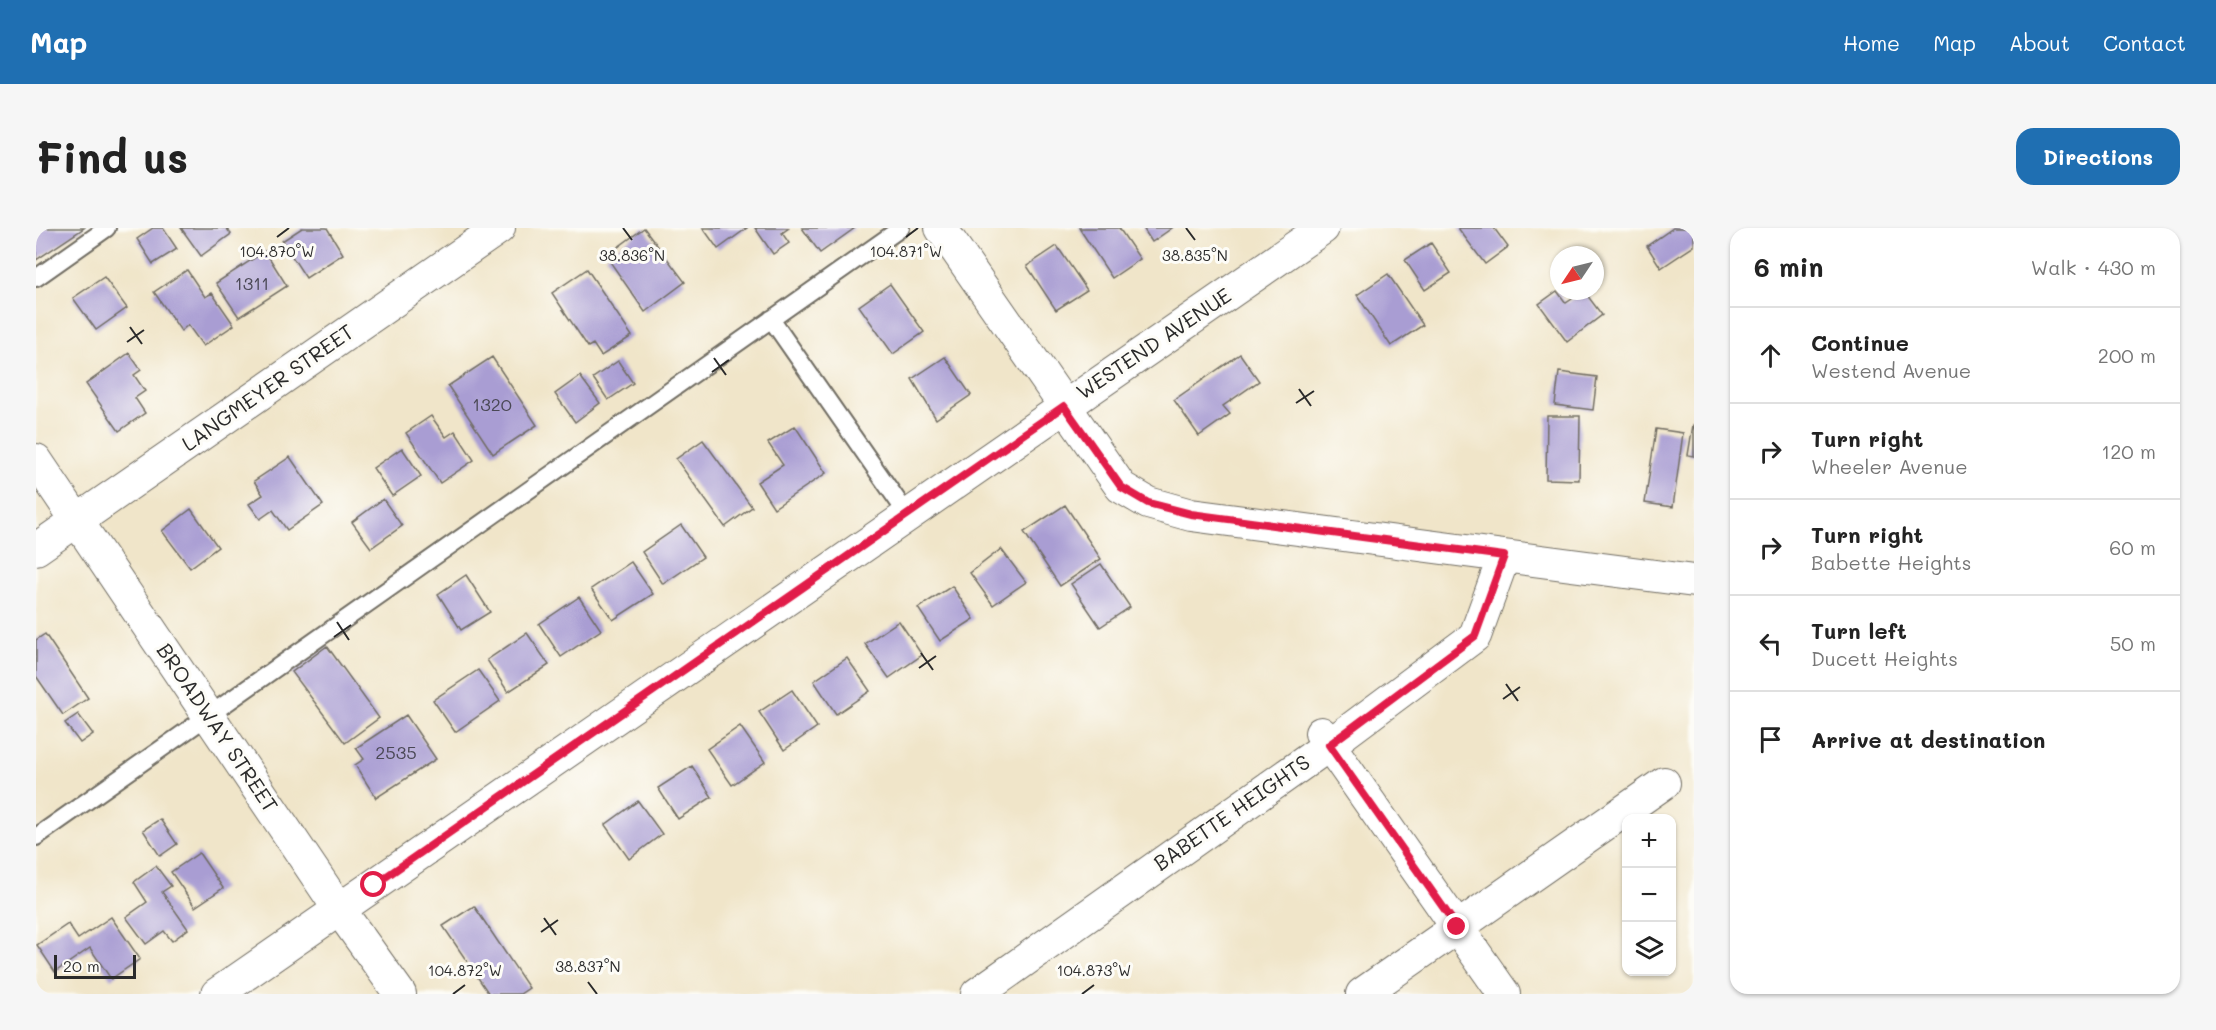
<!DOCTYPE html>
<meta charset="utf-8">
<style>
:root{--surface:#fff;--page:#f6f6f6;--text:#222;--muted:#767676;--line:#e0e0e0;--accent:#1f6fb2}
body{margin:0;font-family:Mali,sans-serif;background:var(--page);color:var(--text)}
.controls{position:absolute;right:18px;bottom:18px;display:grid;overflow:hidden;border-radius:12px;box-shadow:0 2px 4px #0004}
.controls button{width:54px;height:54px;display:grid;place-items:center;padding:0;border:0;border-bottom:2px solid var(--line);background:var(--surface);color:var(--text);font:30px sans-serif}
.compass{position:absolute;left:1514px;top:18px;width:54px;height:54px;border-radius:50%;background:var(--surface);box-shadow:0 2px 4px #0004;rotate:235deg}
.scale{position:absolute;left:18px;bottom:15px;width:82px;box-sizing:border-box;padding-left:6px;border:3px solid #2b2b2b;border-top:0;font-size:16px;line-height:21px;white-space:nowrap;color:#2b2b2b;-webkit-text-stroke:4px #fdfcf7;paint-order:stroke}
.stop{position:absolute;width:18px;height:18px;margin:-14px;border:4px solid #e11d48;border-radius:50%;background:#fff}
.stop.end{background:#e11d48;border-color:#fff;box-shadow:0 2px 6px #0008}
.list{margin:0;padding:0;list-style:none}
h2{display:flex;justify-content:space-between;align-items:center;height:78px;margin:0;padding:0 24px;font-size:26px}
h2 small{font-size:20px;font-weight:400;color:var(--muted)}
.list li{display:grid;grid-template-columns:39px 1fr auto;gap:18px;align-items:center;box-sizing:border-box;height:96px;padding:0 24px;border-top:2px solid var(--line)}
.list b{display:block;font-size:22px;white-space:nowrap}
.list p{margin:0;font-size:20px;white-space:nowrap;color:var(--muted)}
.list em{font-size:20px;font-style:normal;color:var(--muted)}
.icon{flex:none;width:33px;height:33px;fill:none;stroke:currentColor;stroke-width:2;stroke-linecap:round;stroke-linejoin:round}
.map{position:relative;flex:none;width:1658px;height:766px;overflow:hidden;border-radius:18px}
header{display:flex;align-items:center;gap:36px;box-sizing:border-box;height:84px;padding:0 30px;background:var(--accent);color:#fff}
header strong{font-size:28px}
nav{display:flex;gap:33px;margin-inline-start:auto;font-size:21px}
.intro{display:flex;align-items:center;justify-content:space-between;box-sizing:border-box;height:144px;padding:0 36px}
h1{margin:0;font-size:42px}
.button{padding:15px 27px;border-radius:18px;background:var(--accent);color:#fff;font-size:21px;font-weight:700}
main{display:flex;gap:36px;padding:0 36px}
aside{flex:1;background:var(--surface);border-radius:18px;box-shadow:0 2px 4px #0004}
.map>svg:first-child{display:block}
.building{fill:#a99dd3}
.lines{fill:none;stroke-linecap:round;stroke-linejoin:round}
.lane-casing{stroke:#706c62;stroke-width:20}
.street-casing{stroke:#706c62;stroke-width:34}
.lane{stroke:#fff;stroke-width:16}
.street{stroke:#fff;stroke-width:32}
.route{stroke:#e11d48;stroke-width:8}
.ticks{fill:none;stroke:#2b2b2b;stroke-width:2}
.labels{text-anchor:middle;stroke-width:6;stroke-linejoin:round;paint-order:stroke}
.number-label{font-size:18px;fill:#4a4855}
.street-label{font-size:21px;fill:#2b2b2b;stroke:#fdfcf7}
.ticks-label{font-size:15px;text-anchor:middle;fill:#2b2b2b;stroke:#fdfcf7;stroke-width:6;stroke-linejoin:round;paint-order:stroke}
</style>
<header>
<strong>Map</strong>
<nav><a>Home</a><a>Map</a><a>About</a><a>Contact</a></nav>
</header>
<div class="intro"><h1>Find us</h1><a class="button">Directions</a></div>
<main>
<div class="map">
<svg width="1658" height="766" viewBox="0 0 1658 766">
<rect width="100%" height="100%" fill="#fdfcf7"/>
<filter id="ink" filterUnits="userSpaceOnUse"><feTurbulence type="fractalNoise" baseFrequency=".0167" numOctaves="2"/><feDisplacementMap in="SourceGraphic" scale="12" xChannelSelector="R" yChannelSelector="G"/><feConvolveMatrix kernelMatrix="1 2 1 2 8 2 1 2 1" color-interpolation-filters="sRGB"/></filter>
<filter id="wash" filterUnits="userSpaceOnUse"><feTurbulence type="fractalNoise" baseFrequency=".008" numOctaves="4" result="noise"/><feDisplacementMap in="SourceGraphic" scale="24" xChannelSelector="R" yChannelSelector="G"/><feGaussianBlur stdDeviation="1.35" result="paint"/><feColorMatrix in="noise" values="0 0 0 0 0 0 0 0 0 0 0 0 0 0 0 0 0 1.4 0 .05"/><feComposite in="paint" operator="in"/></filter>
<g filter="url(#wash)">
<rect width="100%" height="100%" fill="#f0e5c9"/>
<g id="blocks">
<path class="building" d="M 0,0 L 48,0 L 0,32 Z
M 117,0 L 127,0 L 141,21 L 117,36 L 101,11 Z
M 145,0 L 190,0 L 195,6 L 165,28 Z
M 266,0 L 291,0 L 307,26 L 270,50 L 246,13 Z
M 608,0 L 649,54 L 609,84 L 570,28 Z
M 667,0 L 711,0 L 682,21 Z
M 719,0 L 753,0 L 746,5 L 753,15 L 737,26 Z
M 766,0 L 819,0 L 784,25 Z
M 1043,0 L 1083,0 L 1104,31 L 1076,50 Z
M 1107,0 L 1136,0 L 1116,14 Z
M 1422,0 L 1458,0 L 1472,19 L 1449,36 Z
M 1637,0 L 1658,0 L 1658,18 L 1625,40 L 1611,18 Z
M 1395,15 L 1415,45 L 1389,62 L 1369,32 Z
M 1021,18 L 1051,62 L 1020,82 L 991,38 Z
M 229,23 L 251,58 L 203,89 L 180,55 Z
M 551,41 L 596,108 L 565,128 L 557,116 L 552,119 L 516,65 Z
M 151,42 L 169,69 L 176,65 L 198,97 L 167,118 L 152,97 L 145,103 L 118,64 Z
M 1352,46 L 1387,97 L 1355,118 L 1321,67 Z
M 68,49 L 91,80 L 60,102 L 37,70 Z
M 854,56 L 888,104 L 857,126 L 823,78 Z
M 1521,63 L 1530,75 L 1548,63 L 1566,87 L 1531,114 L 1503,76 Z
M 93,125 L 105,142 L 98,147 L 109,163 L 99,170 L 109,185 L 83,203 L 50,156 Z
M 1204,126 L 1223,153 L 1187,178 L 1194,186 L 1163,208 L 1138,172 Z
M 456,129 L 501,197 L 457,226 L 412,158 Z
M 909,129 L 935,167 L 900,191 L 876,151 Z
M 582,133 L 597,155 L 572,172 L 557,150 Z
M 1523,144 L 1561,149 L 1557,182 L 1519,177 Z
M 544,148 L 564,175 L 539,194 L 519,166 Z
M 395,188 L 410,209 L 419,203 L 438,232 L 404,255 L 370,205 Z
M 1511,188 L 1544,188 L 1543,252 L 1510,251 Z
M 1657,197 L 1658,198 L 1658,228 L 1652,227 Z
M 759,198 L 790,245 L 738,280 L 721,254 L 747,237 L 732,215 Z
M 1620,201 L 1647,205 L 1637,279 L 1609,275 Z
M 667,212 L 716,279 L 689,299 L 640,231 Z
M 366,220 L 385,248 L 356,268 L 337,240 Z
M 254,229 L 287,277 L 251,302 L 237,282 L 224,291 L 213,276 L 227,267 L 218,253 Z
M 347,271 L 366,298 L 335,320 L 316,294 Z
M 1029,277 L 1065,331 L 1024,358 L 988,304 Z
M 155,281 L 182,319 L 154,340 L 126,303 Z
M 645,297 L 667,329 L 627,356 L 606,324 Z
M 965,321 L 990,354 L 957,377 L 934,345 Z
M 595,334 L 617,366 L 577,392 L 555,361 Z
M 1065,336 L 1094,379 L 1064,399 L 1035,356 Z
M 430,347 L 454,384 L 425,402 L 402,366 Z
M 916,358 L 938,391 L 904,413 L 882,380 Z
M 543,369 L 565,402 L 525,429 L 503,396 Z
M 863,393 L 886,427 L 853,450 L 829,416 Z
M 491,405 L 513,437 L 472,464 L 451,432 Z
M 9,406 L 52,470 L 27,487 L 0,448 L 0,412 Z
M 291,418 L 343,490 L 309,515 L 256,444 Z
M 811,430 L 834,463 L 800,486 L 778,453 Z
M 442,442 L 464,473 L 419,504 L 397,472 Z
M 756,462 L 781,499 L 748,522 L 723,484 Z
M 42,486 L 57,506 L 44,515 L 29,495 Z
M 370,487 L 400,531 L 340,570 L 319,537 L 328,531 L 320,520 Z
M 704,498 L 729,534 L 696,557 L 671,521 Z
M 656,538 L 676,569 L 642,591 L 622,560 Z
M 602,573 L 626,606 L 593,631 L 569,597 Z
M 124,591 L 141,616 L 124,628 L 107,602 Z
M 163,625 L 187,660 L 159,679 L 135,644 Z
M 120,638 L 135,658 L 126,664 L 152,701 L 136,713 L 128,703 L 110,716 L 90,689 L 111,674 L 98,654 Z
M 438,678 L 493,760 L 484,766 L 453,766 L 407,698 Z
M 75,689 L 104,731 L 75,751 L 54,720 L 19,744 L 1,717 L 32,696 L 42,711 Z"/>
</g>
</g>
<g filter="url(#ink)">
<use href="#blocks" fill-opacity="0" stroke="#706c62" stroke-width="1.5"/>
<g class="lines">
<defs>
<path id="lane" d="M 0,50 L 71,0
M 735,91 L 871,286
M 0,609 L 865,0"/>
<path id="street" d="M 905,0 L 1085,259 L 1112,275 L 1155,287 L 1658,353
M 0,232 L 303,681 L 364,766
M 0,321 L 463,0
M 1285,505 L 1468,766
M 181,766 L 1287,0
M 941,766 L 1293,517 L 1439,408 L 1468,328
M 1326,766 L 1628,555"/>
</defs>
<use href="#lane" class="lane-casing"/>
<use href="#street" class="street-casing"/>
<use href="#lane" class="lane"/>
<use href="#street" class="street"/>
</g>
</g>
<g class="lines" filter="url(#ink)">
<path class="route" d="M 338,657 L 1028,178 L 1085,259 L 1112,275 L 1155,286 L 1468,328 L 1439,408 L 1293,517 L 1421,699"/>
</g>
<path class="ticks" d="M 587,0 L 596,12M 1150,0 L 1159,12M 241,9 L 253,0M 870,9 L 882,0M 94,99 L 106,116M 91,114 L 108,102M 678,130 L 690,147M 676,144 L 693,132M 1263,161 L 1275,178M 1260,175 L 1278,163M 301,394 L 313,412M 298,409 L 315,397M 885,425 L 897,442M 883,440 L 900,428M 1470,456 L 1482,473M 1467,471 L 1484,459M 508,690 L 520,707M 505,704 L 522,692M 552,754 L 561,766M 417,766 L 429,757M 1046,766 L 1058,757"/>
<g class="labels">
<g class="number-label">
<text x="216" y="62">1311</text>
<text x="456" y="183">1320</text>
<text x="360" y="531">2535</text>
</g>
<g class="street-label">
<text transform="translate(1118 116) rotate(-34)" y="7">WESTEND AVENUE</text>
<text transform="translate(232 160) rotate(-35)" y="7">LANGMEYER STREET</text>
<text transform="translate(181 500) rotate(56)" y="7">BROADWAY STREET</text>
<text transform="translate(1196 585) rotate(-35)" y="7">BABETTE HEIGHTS</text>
</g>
</g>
<g class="ticks-label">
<text x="241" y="29">104.870°W</text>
<text x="870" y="29">104.871°W</text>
<text x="596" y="33">38.836°N</text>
<text x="1159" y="33">38.835°N</text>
<text x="552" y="744">38.837°N</text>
<text x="429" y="748">104.872°W</text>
<text x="1058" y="748">104.873°W</text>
</g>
</svg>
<div class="controls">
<button>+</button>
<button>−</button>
<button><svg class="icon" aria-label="layers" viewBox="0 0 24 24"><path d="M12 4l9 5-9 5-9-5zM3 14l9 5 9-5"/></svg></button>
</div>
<svg class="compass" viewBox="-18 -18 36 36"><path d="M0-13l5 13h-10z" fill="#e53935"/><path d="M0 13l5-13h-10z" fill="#767676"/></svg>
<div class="scale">20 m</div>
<div class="stop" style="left:338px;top:657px"></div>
<div class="stop end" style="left:1421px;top:699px"></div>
</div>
<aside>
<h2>6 min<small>Walk · 430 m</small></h2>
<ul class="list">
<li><svg class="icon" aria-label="ahead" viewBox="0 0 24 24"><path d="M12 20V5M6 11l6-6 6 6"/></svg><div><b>Continue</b><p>Westend Avenue</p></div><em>200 m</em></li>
<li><svg class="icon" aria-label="right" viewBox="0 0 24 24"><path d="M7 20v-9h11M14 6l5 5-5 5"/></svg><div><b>Turn right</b><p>Wheeler Avenue</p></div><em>120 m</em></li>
<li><svg class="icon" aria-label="right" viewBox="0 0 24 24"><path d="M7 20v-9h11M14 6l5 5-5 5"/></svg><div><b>Turn right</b><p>Babette Heights</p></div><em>60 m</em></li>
<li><svg class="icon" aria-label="left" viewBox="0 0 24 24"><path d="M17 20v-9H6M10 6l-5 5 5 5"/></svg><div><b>Turn left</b><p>Ducett Heights</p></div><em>50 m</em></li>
<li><svg class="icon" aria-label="arrive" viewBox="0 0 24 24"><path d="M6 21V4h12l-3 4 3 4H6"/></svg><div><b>Arrive at destination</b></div></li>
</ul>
</aside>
</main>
